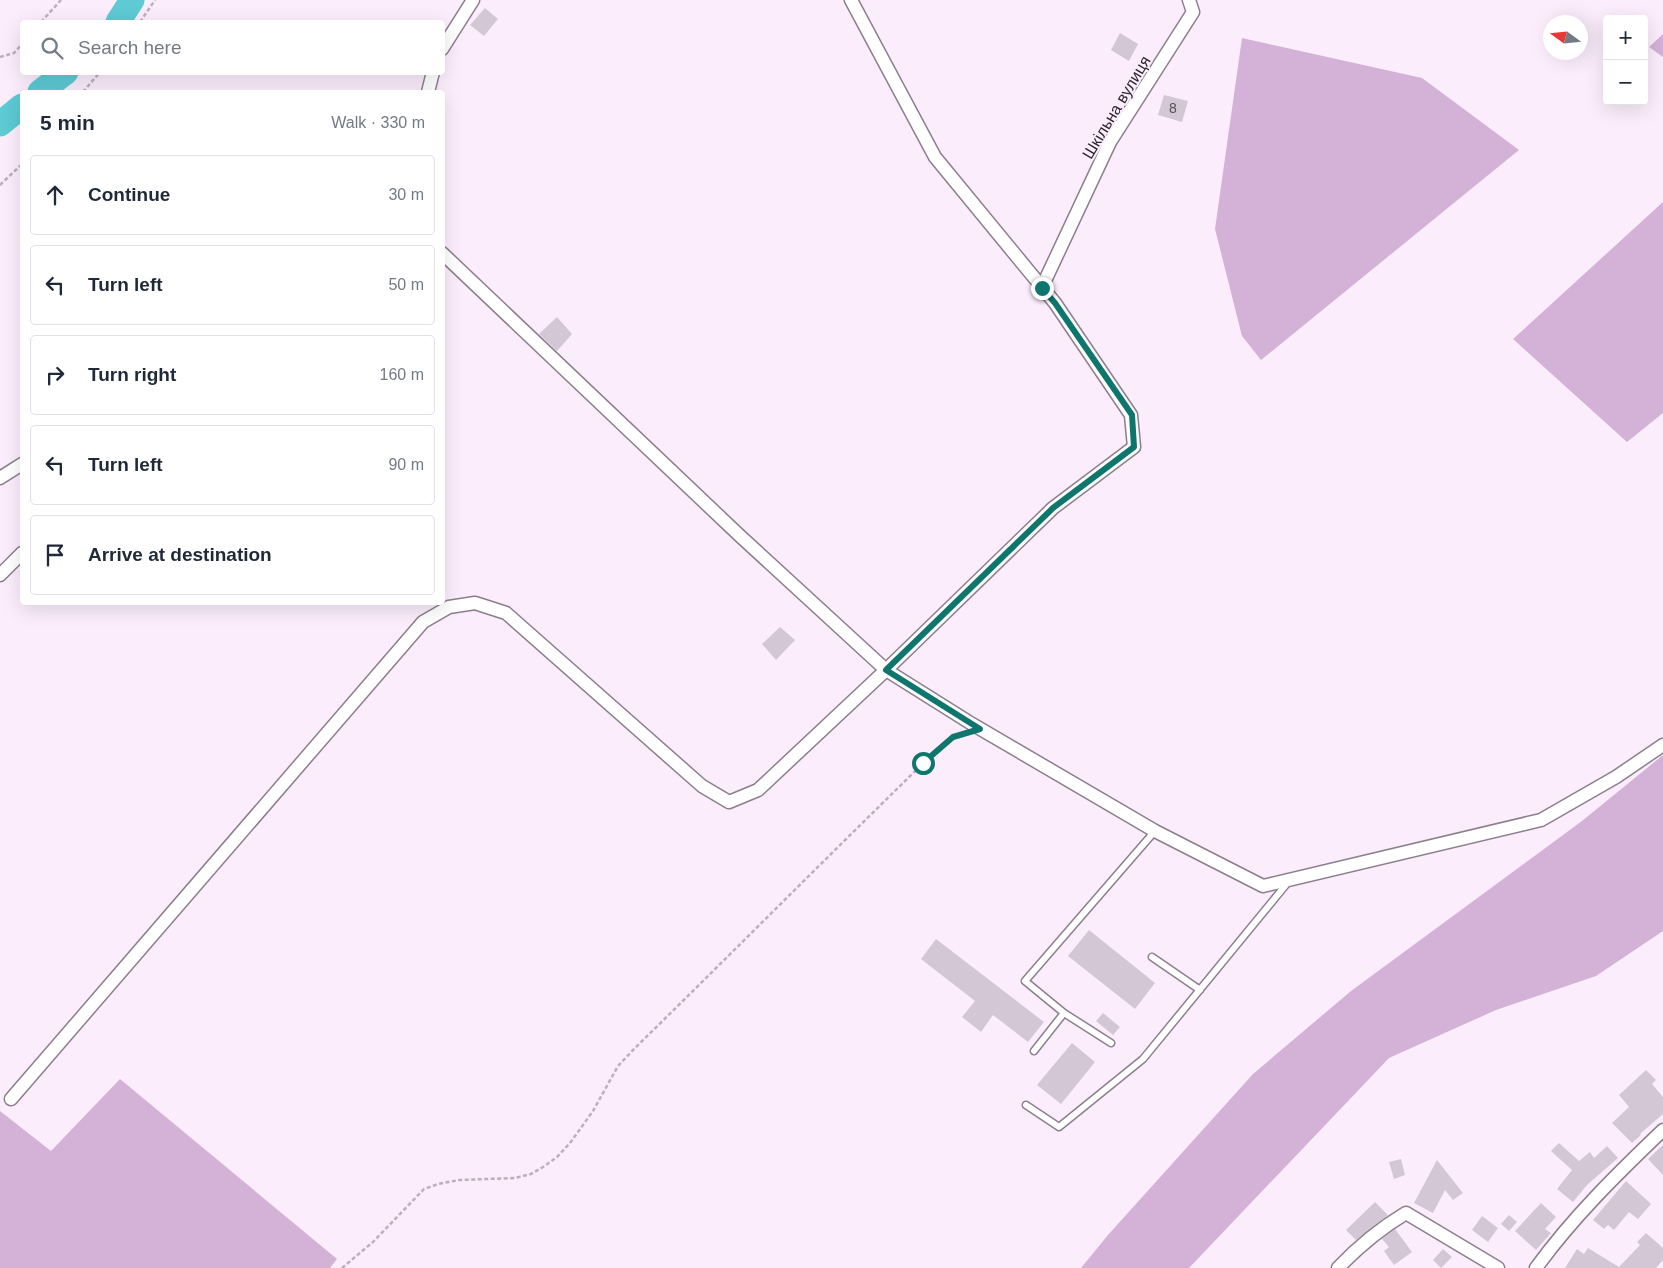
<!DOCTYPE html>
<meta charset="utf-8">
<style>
:root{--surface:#fff;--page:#f6f6f7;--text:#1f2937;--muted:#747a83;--line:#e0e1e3}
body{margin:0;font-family:Arial,sans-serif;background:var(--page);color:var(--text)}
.controls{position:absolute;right:15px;top:15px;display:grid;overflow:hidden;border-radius:5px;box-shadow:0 5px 20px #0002}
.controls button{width:45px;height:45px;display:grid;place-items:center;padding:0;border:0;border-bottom:1px solid var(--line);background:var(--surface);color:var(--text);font:25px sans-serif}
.compass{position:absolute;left:1543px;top:15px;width:45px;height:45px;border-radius:50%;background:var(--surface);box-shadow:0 5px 20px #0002;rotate:285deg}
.stop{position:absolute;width:15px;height:15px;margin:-11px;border:4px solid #0f766e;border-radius:50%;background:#fff}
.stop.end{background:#0f766e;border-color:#fff;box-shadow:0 1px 5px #0008}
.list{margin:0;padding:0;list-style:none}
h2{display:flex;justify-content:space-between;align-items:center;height:65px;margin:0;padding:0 20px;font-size:21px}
h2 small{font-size:16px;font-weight:400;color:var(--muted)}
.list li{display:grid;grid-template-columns:32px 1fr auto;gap:15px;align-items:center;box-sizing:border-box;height:80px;margin:0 10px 10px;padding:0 10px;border:1px solid var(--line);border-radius:5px}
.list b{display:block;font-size:19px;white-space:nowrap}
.list em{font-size:16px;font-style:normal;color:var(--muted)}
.icon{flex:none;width:28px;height:28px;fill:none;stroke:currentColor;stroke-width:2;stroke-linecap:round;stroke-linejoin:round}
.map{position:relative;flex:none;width:1663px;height:1268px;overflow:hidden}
.search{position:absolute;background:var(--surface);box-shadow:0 5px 20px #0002;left:20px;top:20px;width:425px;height:55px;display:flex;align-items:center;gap:12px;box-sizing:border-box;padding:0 18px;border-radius:5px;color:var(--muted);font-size:19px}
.panel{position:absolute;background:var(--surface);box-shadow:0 5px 20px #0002;left:20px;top:90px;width:425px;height:515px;border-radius:5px}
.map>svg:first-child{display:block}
.green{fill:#d4b1d7}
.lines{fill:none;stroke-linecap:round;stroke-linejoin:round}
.river{stroke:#5dcad4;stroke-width:25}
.building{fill:#d4c7d5}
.service-casing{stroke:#8b7f8c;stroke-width:9}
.minor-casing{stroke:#8b7f8c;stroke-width:15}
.path{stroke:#bbb0bc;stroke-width:2.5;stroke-dasharray:4 2.5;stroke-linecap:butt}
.service{stroke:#fff;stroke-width:6}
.minor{stroke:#fff;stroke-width:12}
.route{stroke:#0f766e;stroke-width:6}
.labels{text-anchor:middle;stroke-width:4;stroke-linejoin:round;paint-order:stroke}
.number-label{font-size:14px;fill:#554e56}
.street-label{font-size:16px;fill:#2b262c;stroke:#fbedfc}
</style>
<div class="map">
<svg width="1663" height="1268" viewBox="0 0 1663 1268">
<rect width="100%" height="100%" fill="#fbedfc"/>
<path class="green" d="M 1663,34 L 1663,57 L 1649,47 Z
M 1242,38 L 1422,78 L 1519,150 L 1261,360 L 1242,336 L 1215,229 Z
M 1663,202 L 1663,413 L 1627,442 L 1513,339 Z
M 1663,755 L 1663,931 L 1596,976 L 1496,1010 L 1389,1058 L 1189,1268 L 1081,1268 L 1108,1235 L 1253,1074 L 1351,991 L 1582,821 Z
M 120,1079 L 337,1259 L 330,1268 L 0,1268 L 0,1111 L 51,1151 Z"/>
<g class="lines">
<path class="river" d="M 118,22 L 132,0
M 40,92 L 66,72
M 0,124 L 22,106"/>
</g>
<path class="building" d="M 485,8 L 498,19 L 484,36 L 470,25 Z
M 1120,33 L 1138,44 L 1129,61 L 1111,50 Z
M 1164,95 L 1188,101 L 1182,122 L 1158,115 Z
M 557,317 L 572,334 L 557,351 L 539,334 Z
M 780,627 L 795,640 L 776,660 L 762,644 Z
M 1089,930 L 1155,983 L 1135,1009 L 1068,956 Z
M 936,939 L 1044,1022 L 1028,1042 L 993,1015 L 981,1032 L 962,1017 L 975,1001 L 921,959 Z
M 1103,1013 L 1120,1027 L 1113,1035 L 1096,1021 Z
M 1072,1043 L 1095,1062 L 1061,1104 L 1037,1085 Z
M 1646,1070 L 1656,1080 L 1652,1084 L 1663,1097 L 1663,1114 L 1640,1134 L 1641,1135 L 1632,1143 L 1612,1123 L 1629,1107 L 1619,1095 Z
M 1559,1143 L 1579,1161 L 1590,1152 L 1594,1158 L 1607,1146 L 1618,1158 L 1587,1185 L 1573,1202 L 1557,1189 L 1572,1170 L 1551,1151 Z
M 1663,1145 L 1663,1175 L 1648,1159 Z
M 1401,1159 L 1405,1175 L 1394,1179 L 1389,1162 Z
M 1437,1160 L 1463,1193 L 1453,1200 L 1445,1190 L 1433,1213 L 1414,1203 Z
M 1626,1181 L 1651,1204 L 1638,1219 L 1629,1212 L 1614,1230 L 1608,1225 L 1604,1229 L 1593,1220 Z
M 1375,1202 L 1388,1215 L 1356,1240 L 1346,1230 Z
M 1541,1203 L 1556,1217 L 1545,1229 L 1551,1233 L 1536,1250 L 1515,1231 Z
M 1509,1215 L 1517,1222 L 1509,1231 L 1501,1224 Z
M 1482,1216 L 1498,1228 L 1488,1242 L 1472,1230 Z
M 1395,1229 L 1412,1252 L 1394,1265 L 1384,1251 L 1389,1247 L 1382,1239 Z
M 1646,1233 L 1663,1248 L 1663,1260 L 1656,1268 L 1565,1268 L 1577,1249 L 1584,1254 L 1588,1248 L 1619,1267 L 1640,1245 L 1637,1242 Z
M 1443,1249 L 1452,1257 L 1441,1268 L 1433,1260 Z"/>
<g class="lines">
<defs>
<path id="service" d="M 1152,957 L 1200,990
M 1064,1013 L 1111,1043
M 1034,1051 L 1064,1013 L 1025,981 L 1155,831
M 1026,1105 L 1059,1127 L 1143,1059 L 1289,881"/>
<path id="minor" d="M 442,49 L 473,0
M 428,92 L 433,72
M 442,253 L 739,535 L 886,670 L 972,724 L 1155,831 L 1263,886 L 1541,820 L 1616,777 L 1663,745
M 1042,287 L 1110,142 L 1193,12 L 1189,0
M 0,478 L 22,464
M 0,575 L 22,553
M 11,1099 L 423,622 L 449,607 L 475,603 L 506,613 L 702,786 L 729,802 L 758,790 L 886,670 L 1053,508 L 1134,447 L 1131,415 L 1055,303 L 935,157 L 851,0
M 1338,1268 C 1358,1247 1381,1228 1406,1213 L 1498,1268
M 1536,1268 C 1573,1217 1618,1173 1663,1130"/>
</defs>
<use href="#service" class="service-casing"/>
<use href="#minor" class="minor-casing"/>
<path class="path" d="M 41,22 L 61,0
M 140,22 L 155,0
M 0,57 L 14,53 L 22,44
M 83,92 L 100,72
M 0,185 L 22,164
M 342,1268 L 373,1242 L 424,1189 L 438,1184 L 459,1180 L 515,1178 L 531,1174 L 543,1167 L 557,1157 L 570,1143 L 593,1111 L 618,1066 L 635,1048 C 737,948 838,846 941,746 L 953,737 L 962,734"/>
<use href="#service" class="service"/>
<use href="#minor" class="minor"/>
</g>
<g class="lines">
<path class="route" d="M 923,763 L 953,737 L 980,729 L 886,670 L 1053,508 L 1134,447 L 1132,415 L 1055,303 L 1042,288"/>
</g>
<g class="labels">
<g class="number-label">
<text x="1173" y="113">8</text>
</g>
<g class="street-label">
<text transform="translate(1116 107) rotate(-59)" y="6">Шкільна вулиця</text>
</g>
</g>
</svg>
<div class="controls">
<button>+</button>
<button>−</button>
</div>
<svg class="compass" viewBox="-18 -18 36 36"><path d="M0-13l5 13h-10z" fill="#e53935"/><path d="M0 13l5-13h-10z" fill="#747a83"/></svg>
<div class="stop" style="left:923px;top:763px"></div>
<div class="stop end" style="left:1042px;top:288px"></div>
<div class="search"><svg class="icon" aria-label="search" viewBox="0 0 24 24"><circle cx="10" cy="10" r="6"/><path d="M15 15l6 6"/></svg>Search here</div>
<section class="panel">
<h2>5 min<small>Walk · 330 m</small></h2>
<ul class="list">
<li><svg class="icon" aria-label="ahead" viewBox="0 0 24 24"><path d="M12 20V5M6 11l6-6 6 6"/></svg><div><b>Continue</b></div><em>30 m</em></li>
<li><svg class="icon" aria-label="left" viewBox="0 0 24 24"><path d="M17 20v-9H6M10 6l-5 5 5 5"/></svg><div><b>Turn left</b></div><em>50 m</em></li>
<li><svg class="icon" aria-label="right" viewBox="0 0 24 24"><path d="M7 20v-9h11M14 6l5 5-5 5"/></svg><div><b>Turn right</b></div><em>160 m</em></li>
<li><svg class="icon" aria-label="left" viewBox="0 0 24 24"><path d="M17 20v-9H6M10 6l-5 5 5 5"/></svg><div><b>Turn left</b></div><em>90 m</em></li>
<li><svg class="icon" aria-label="arrive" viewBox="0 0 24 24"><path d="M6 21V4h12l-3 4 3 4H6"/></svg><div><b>Arrive at destination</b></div></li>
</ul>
</section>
</div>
